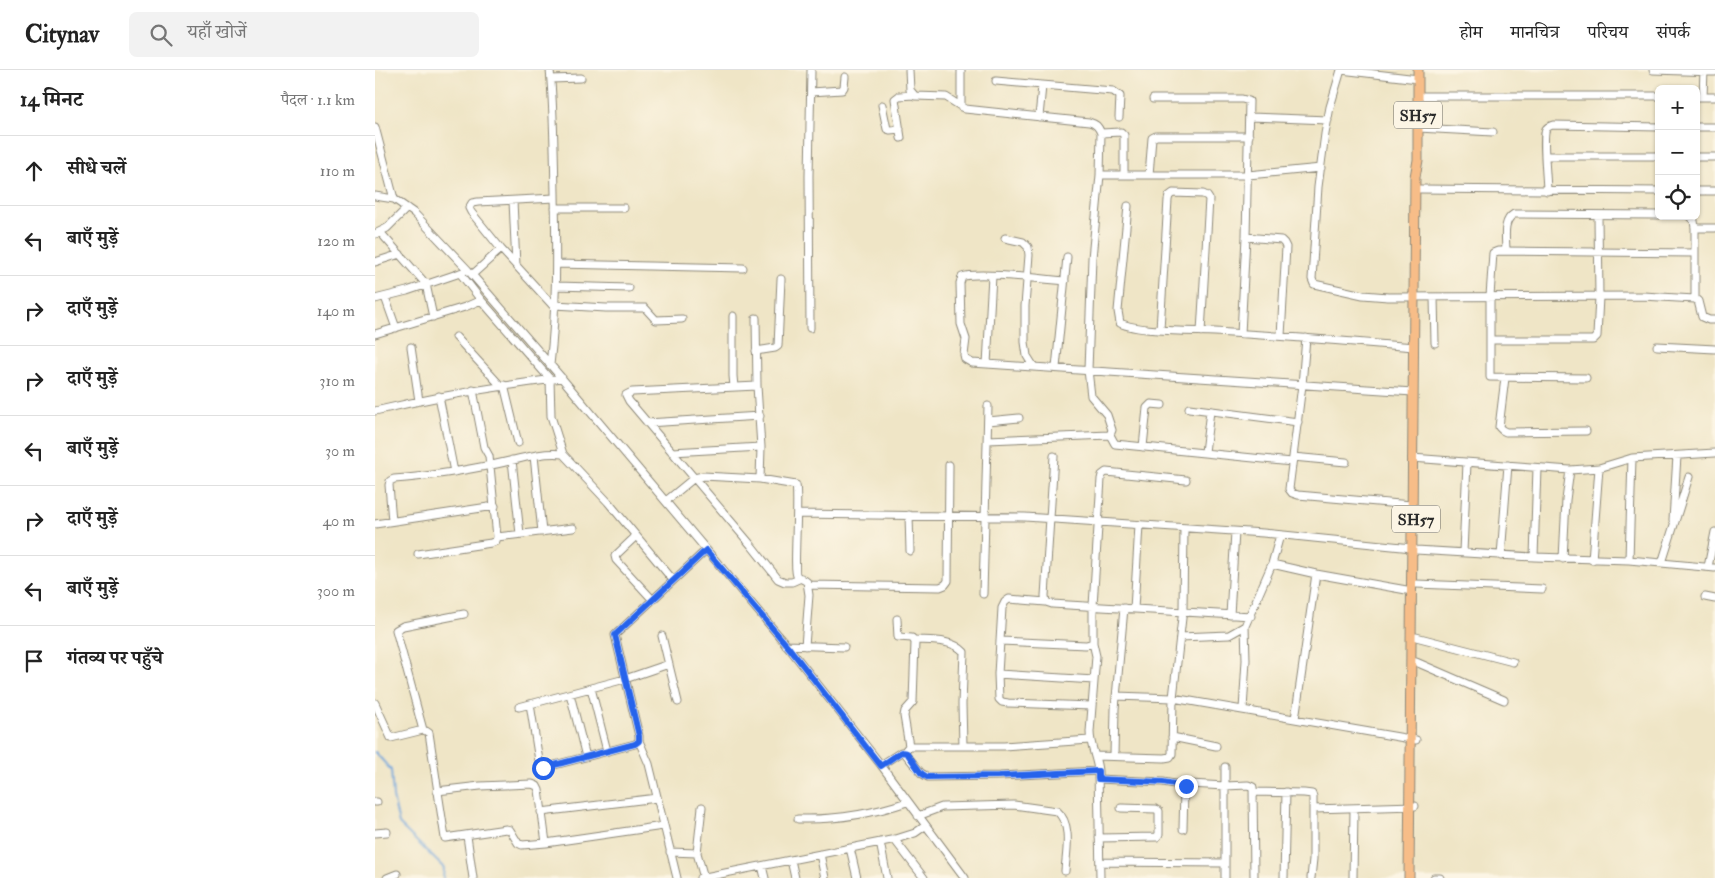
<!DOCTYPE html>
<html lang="hi">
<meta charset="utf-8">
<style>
:root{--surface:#fff;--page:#f2f2f2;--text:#222;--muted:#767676;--line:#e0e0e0}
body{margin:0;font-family:"IM FELL Double Pica","Noto Serif Devanagari",serif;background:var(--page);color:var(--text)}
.controls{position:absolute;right:15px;top:15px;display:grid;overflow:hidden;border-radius:8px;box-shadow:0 1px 4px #0004}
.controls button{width:45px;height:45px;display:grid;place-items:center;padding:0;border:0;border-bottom:1px solid var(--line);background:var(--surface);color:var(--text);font:25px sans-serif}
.stop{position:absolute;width:15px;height:15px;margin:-11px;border:4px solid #2563eb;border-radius:50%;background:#fff}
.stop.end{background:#2563eb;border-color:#fff;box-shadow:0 1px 5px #0008}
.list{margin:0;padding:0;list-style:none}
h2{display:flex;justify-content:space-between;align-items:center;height:65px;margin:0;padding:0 20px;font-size:21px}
h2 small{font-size:16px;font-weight:400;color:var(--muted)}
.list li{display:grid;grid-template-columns:32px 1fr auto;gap:15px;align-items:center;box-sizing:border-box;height:70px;padding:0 20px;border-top:1px solid var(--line)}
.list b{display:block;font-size:19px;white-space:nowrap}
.list em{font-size:16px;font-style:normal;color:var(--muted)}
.icon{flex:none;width:28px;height:28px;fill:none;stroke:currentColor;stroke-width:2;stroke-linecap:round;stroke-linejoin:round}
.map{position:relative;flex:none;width:1340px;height:808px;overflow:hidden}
header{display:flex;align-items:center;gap:30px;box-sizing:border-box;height:70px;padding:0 25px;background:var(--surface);border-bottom:1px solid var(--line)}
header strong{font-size:24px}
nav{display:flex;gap:28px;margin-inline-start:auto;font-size:18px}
.search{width:350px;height:45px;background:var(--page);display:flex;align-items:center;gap:12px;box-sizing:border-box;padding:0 18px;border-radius:8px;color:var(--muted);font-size:19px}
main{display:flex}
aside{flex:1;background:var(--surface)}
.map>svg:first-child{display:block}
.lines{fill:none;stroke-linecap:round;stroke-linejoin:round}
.stream{stroke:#6ba3da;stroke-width:2}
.minor-casing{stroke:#8d8878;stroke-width:9}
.major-casing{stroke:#8d8878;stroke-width:11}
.minor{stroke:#fff;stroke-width:7}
.major{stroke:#f7bd88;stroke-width:9}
.route{stroke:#2563eb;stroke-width:6}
.labels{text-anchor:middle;stroke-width:5;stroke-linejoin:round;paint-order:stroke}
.shield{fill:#fcf5e5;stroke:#6a6863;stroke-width:1}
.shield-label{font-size:16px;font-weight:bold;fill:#2b2b2b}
</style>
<header>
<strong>Citynav</strong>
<div class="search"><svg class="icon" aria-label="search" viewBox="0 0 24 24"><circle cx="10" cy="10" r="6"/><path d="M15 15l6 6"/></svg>यहाँ खोजें</div>
<nav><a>होम</a><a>मानचित्र</a><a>परिचय</a><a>संपर्क</a></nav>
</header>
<main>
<aside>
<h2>14 मिनट<small>पैदल · 1.1 km</small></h2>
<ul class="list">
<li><svg class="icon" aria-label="ahead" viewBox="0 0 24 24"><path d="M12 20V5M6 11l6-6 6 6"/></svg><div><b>सीधे चलें</b></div><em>110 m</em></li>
<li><svg class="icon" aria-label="left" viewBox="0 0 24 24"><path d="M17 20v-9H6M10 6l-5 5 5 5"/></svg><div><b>बाएँ मुड़ें</b></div><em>120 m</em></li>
<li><svg class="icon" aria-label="right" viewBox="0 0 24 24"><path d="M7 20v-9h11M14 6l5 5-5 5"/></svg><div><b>दाएँ मुड़ें</b></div><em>140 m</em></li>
<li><svg class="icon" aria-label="right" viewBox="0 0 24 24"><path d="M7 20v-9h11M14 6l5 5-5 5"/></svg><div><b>दाएँ मुड़ें</b></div><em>310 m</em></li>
<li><svg class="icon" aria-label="left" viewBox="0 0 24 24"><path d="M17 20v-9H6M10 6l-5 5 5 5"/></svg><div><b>बाएँ मुड़ें</b></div><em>30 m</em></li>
<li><svg class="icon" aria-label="right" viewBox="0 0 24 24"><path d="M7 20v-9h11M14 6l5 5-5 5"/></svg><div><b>दाएँ मुड़ें</b></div><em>40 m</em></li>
<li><svg class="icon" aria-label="left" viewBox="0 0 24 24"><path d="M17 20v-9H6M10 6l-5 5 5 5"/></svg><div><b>बाएँ मुड़ें</b></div><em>300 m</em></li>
<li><svg class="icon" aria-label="arrive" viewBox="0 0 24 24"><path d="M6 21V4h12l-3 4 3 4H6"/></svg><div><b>गंतव्य पर पहुँचे</b></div></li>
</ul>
</aside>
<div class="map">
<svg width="1340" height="808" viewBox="0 0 1340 808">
<rect width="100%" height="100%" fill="#fcf5e5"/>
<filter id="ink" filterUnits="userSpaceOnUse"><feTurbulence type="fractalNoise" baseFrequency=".02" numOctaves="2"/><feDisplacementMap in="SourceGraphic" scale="10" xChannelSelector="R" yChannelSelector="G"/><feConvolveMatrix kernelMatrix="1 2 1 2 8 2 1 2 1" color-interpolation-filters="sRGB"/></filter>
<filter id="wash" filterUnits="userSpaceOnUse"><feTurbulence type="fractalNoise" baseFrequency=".0096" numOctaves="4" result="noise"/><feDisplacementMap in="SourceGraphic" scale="20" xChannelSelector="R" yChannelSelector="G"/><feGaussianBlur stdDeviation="1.12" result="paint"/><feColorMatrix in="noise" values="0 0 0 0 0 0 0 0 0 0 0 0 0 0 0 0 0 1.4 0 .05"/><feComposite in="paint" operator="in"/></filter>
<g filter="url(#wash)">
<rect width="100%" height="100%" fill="#efe5c6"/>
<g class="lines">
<path class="stream" d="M 0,682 L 16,700 L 18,727 L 24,754 L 69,798 L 68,808"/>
</g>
</g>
<g filter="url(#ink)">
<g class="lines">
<defs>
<path id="minor" d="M 175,0 C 179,41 179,82 180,123 C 181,180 182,237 175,295
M 534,0 L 535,20 L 540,26 L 571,27 L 590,39 L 714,52 C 721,54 723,56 726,63 L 725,105 L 717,188 L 713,300 L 716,326 L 732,345 L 737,360 L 735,365
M 966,0 L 955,37 L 950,64 L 943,117 L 937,209 L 939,214 L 988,225 L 1013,227 L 1268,226 L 1320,229 L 1323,231 L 1327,247 L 1334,250 L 1340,250
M 966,0 L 1043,9
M 1278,0 L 1340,2
M 176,9 L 206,8
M 621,11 L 738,21 L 745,26 L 744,47
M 436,22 L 467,20 L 469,17 L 470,7
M 1043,26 L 1284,26
M 1321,27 L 1340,27
M 1328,27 L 1329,0
M 778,29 L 867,29 L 874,31 L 871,167 L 866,264
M 507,35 L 512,59 L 515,60 L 525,59
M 586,37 L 586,0
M 664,47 L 667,16
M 875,47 L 953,50
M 0,57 L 19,129
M 1321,57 L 1340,57
M 1043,58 L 1118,62
M 726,63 L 746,62 L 749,65 L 749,105
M 526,68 L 520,29 L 524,26 L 538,25
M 1170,86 L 1284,86
M 1321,87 L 1340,87
M 725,105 L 873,105 L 946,98
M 774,105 L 777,68 L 781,66 L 874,66
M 1045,119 L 1284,121
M 1172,121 C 1172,110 1167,66 1171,59 C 1173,56 1175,56 1178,55 L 1284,57
M 1321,121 L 1340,121
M 0,126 L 19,129 L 39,143 L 93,200 L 185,306 L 415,579 L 506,695 L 590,808
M 180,128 L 103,132 L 97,133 L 94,138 L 96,142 L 126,179 L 180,238
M 138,131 L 141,195
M 753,136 L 743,241 L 745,253 C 763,262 817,261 840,262 C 906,266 972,271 1039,277
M 180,138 L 249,138
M 1314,146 L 1319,151 L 1320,158 L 1320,229
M 1320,158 L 1340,158
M 5,162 L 51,214 L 58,247
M 0,164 L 12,158 L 32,138
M 871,167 L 906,170 L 909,173 L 911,177 L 906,266
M 630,168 L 648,172 L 653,177 L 654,185 L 650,236 L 650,272 L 652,286 L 659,297
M 1131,181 C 1131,168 1127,151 1139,144 L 1284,145
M 0,192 L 25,184
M 181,194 L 368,198
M 85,203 L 106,230 L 175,309 L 176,346 L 188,384
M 97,205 L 126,179
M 690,211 C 671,209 600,201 587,207 L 585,213 L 586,254 L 591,269 L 589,285 L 590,289 L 597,293 L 1038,322
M 181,216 L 254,218
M 10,227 L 21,258
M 1059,227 L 1060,273
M 0,229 L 32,221 L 88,202
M 180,235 L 231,238 L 270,238 L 281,250 L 307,249
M 358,246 L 358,306 L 359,317
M 381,248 L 382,316 L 386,377 L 385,409
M 435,258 L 434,106 L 436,0
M 785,259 L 793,130 L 794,126 L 798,123 L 828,124 L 832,126 L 834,129 L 826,262
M 0,264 L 90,237 L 106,230
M 81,267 L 125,315
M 931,268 L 927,315 L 914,419 L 917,423 L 923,425 L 1036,435
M 1116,270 L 1218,270 L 1222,266 L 1224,227 L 1223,146
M 1282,276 L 1340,279
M 36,277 L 44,331
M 381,281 L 400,278 L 403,276 L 406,209
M 612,294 L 617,206
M 681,298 L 692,187
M 1130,308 L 1124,357 L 1127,360 L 1131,362 L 1211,361
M 1211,308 L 1115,307 L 1115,226 L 1118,183 L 1123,181 L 1320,183
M 129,315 L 143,373
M 382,316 L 257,322 L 251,325 L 254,331 L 376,475 L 403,509 L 410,512 L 417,512 L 426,508
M 64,326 L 79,402
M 814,338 L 923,352
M 0,341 C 62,326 123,316 187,308
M 613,351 L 644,348
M 272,353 L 385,346
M 613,370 L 735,365 L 740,374 L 917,392
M 768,377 L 772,338 L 776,334 L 787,335
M 297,382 L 386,377
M 830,382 L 835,341
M 159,386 L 167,462
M 679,386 L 670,526 L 671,532 L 677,534 L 876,546
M 918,387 L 971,392
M 1037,388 L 1195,400 L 1224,398 L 1257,388 L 1340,383
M 137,390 L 145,464
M 291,431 L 319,408 L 328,406 L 385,409 L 421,415 C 424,428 418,502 422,506 C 425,509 429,509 432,512 L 434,525 L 430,576
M 422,444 L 650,447 L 888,463 L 1037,478 L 1041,480 L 1159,487 L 1254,490 L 1340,498
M 534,445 L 535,481
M 1298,450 L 1302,386
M 17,451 L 14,415 L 15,411 L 19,409 C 50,407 80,402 111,396 C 136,392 163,381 188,384 L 233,432 L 298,510
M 0,454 L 120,436
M 261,466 L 240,486 L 241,490 L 277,529
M 122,467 L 198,458
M 1088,482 L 1092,393
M 43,484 L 116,473 L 121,471 L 122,467 L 114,386 L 109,377 L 98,320
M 1126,486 L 1133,395
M 1159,487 L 1162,398
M 1188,489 L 1191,430 L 1195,400
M 1217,490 L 1224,398
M 1254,490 L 1257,388
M 1287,493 L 1314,407
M 897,494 L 941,504 L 1037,521
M 1333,497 L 1340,462
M 1041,514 L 1167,519
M 433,515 L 565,517 L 570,515 L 573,511 L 574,395
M 608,524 L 613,336
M 1330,527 L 1340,529
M 671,532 L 634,529 L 630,532 L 627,538 L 623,604 L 624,629 L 627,632 L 633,633 L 716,636
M 759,539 L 764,455
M 855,545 L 860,462
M 522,549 L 523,567 L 537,568 L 540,572 L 538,632 L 530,641 L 529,646 L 534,676
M 287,566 L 303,632
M 805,567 L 854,565 L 870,556 L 897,494 L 905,465
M 1041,567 L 1138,592
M 540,570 C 555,571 578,569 589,582 L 587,634 L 588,676
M 625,571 L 711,575 L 718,573
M 411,575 L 469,577
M 1041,592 L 1129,630
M 623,604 L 719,610
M 216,618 L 232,681
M 195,624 L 211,687
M 741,626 L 798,628 L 1041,670
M 0,633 L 16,668 L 48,660 L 51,661 L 54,663 L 70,768 L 131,759 L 135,760 L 143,773 L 147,775 L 171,773 L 288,756
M 155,634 L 165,697 L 168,698 L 260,674 L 264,671 L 264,666 L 240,565 L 331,480
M 144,637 L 250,609 L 294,594
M 868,640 L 871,590 L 870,556
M 920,649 L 941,504
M 48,660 L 21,560 L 28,556 L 89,544
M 797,667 L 841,676
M 264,671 L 274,694 L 302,808
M 529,682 L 534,676 L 629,676 L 715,670
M 721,686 L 789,688 L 795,687 L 797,684 L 798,628 L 808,539 L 809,458
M 739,686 L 740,639 L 749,538
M 506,695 L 526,682 L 529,682 L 546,703 L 553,707 L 625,706 L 723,701
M 850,697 L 850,808
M 723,709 L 788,712 L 811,716
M 62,721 L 105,716 L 157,714 L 162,716 L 164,720 L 171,773
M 879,722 L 929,723 L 937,724 L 938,727 L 938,789 L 936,808
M 0,732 L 2,732
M 327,737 L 322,783 L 329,808
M 938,739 L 1040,736
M 166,742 L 282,728
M 543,746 L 567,737 L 639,735 L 682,741 C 698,755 691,783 690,801
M 423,749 C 460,750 497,744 532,732
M 808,759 L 809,720 L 811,716 L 815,714 L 850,716 L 873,715 L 878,717 L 879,808
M 0,763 L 12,762
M 92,766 L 98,808
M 724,768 L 782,767 L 784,764 L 784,741 L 781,739 L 746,738
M 519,769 L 549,808
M 505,772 L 512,808
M 475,778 L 482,808
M 295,782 L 322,783
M 445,784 L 450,808
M 416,790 L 420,808
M 725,792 L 850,793
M 387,796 L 390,808
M 12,808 L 22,804
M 325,808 L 521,769 L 540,763 L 550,756
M 725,808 L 723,701 C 722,688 715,676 715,662 L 721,586 L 718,573 L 718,536 L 726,409 L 727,405 L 731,402 L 811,410
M 909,808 L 911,722
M 978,808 L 979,739
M 1059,808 L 1065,808"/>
<path id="major" d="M 1034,808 L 1040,107 L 1043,90 L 1043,0"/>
</defs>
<use href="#minor" class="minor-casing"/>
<use href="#major" class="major-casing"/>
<use href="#minor" class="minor"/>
<use href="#major" class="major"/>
</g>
</g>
<g class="lines" filter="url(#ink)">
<path class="route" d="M 168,698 L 260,674 L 264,671 L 264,666 L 240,565 L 331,480 L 415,579 L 506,696 L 526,682 L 532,683 L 546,703 L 552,707 L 624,706 L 723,701 L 723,709 L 788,712 L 811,716"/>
</g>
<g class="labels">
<g class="shield">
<rect x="1019" y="31.5" width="48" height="27" rx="4"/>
<rect x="1017" y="435.5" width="48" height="27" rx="4"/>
</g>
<g class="shield-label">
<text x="1043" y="51">SH57</text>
<text x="1041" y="455">SH57</text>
</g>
</g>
</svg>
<div class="controls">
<button>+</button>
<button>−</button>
<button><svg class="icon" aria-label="locate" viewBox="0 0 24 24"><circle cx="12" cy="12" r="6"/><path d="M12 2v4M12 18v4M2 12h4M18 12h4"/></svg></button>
</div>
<div class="stop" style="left:168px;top:698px"></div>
<div class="stop end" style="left:811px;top:716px"></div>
</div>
</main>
